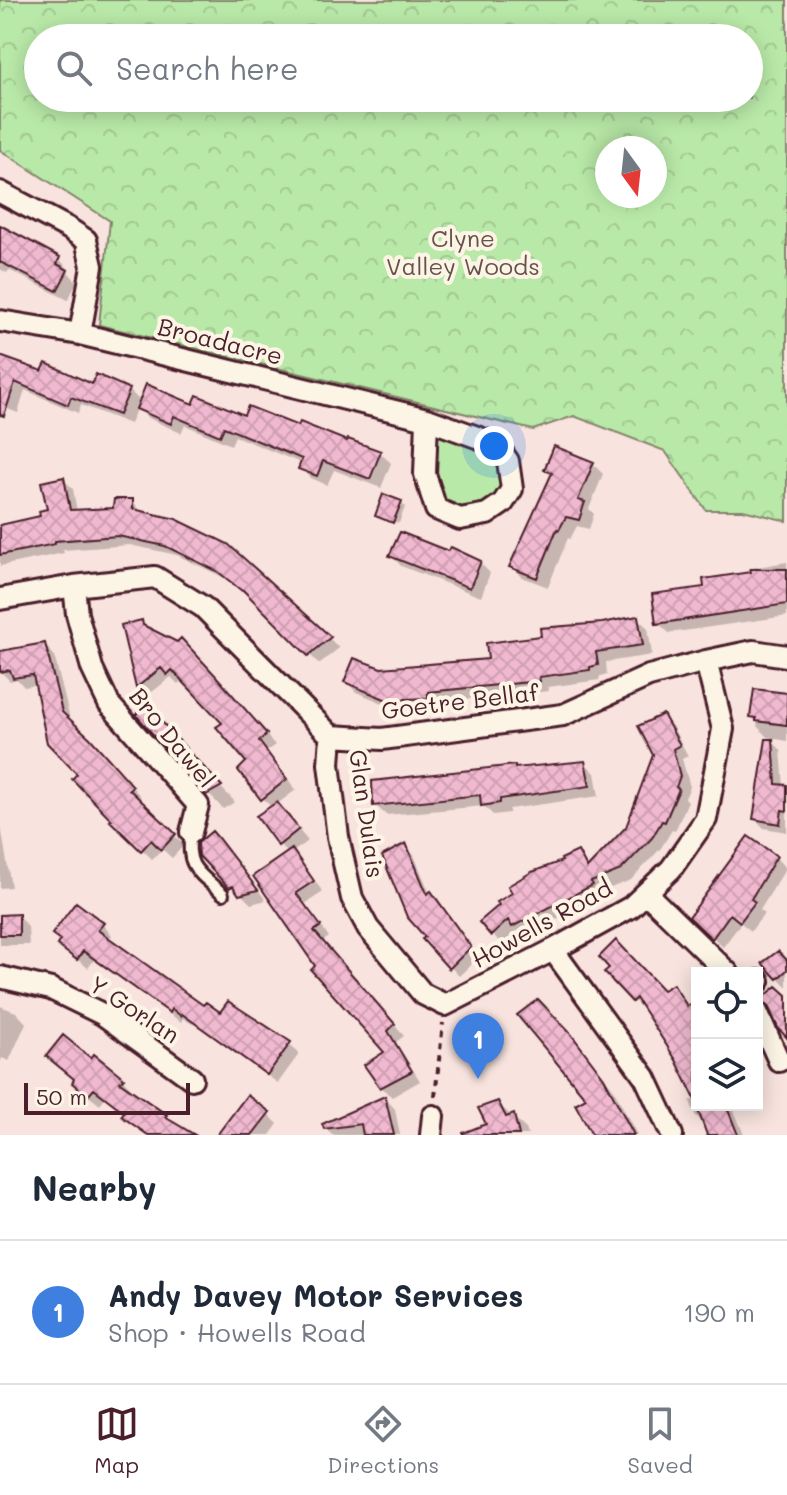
<!DOCTYPE html>
<meta charset="utf-8">
<style>
:root{--surface:#fff;--page:#f2f2f3;--text:#1f2937;--muted:#747a83;--line:#e0e1e3;--accent:#4a1f2b}
body{margin:0;font-family:Mali,sans-serif;background:var(--page);color:var(--text)}
.controls{position:absolute;right:24px;bottom:24px;display:grid;overflow:hidden;border-radius:0px;box-shadow:0 4px 20px #0003}
.controls button{width:72px;height:72px;display:grid;place-items:center;padding:0;border:0;border-bottom:2px solid var(--line);background:var(--surface);color:var(--text);font:40px sans-serif}
.compass{position:absolute;left:595px;top:136px;width:72px;height:72px;border-radius:50%;background:var(--surface);box-shadow:0 4px 20px #0003;rotate:165deg}
.scale{position:absolute;left:24px;bottom:20px;width:166px;box-sizing:border-box;padding-left:8px;border:4px solid #4a1f2b;border-top:0;font-size:22px;line-height:28px;white-space:nowrap;color:#4a1f2b;-webkit-text-stroke:6px #fcf5e5;paint-order:stroke}
.you{position:absolute;left:494px;top:446px;width:28px;height:28px;margin:-20px;border:6px solid #fff;border-radius:50%;background:#1a73e8;box-shadow:0 0 0 12px #1a73e833}
.badge{display:grid;place-items:center;width:52px;height:52px;border-radius:50%;background:var(--accent);color:#fff;font-size:26px;font-weight:700}
.pin{position:absolute;translate:-50% -66px;filter:drop-shadow(0 2px 4px #0008)}
.pin::after{content:'';position:absolute;top:42px;width:28px;height:24px;background:inherit;clip-path:polygon(0 0,100% 0,50% 100%)}
.list{margin:0;padding:0;list-style:none}
h2{display:flex;justify-content:space-between;align-items:center;height:104px;margin:0;padding:0 32px;font-size:34px}
h2 small{font-size:26px;font-weight:400;color:var(--muted)}
.list li{display:grid;grid-template-columns:52px 1fr auto;gap:24px;align-items:center;box-sizing:border-box;height:144px;padding:0 32px;border-top:2px solid var(--line)}
.list b{display:block;font-size:30px;white-space:nowrap}
.list p{margin:0;font-size:26px;white-space:nowrap;color:var(--muted)}
.list em{font-size:26px;font-style:normal;color:var(--muted)}
.icon{flex:none;width:44px;height:44px;fill:none;stroke:currentColor;stroke-width:2;stroke-linecap:round;stroke-linejoin:round}
.map{position:relative;flex:none;width:787px;height:1135px;overflow:hidden}
.search{position:absolute;background:var(--surface);box-shadow:0 4px 20px #0003;left:24px;right:24px;top:24px;height:88px;display:flex;align-items:center;gap:20px;box-sizing:border-box;padding:0 28px;border-radius:44px;color:var(--muted);font-size:30px}
.sheet{height:248px;background:var(--surface)}
nav{display:flex;justify-content:space-around;align-items:center;box-sizing:border-box;height:112px;border-top:2px solid var(--line);background:var(--surface);font-size:22px;color:var(--muted)}
nav a{display:grid;justify-items:center;gap:4px}
nav .on{color:var(--accent)}
.map>svg:first-child{display:block}
.green{fill:#b9e9a8;stroke:#82846a;stroke-width:2}
.forest{fill:url(#forest-crowns);stroke:#82846a;stroke-width:2;fill-rule:evenodd}
.shadow{fill:#0003}
.building{fill:url(#building-cross-hatch);stroke:#4a1f2b;stroke-width:2}
.lines{fill:none;stroke-linecap:round;stroke-linejoin:round}
.lane-casing{stroke:#4a1f2b;stroke-width:16}
.street-casing{stroke:#4a1f2b;stroke-width:26}
.path{stroke:#4a1f2b;stroke-width:4;stroke-dasharray:6 6;stroke-linecap:butt}
.lane{stroke:#fcf5e5;stroke-width:10}
.street{stroke:#fcf5e5;stroke-width:20}
.labels{text-anchor:middle;stroke-width:8;stroke-linejoin:round;paint-order:stroke}
.park-label{font-size:24px;fill:#66524a;stroke:#fcf5e5}
.street-label{font-size:24px;fill:#4a1f2b;stroke:#fcf5e5}
</style>
<div class="map">
<svg width="787" height="1135" viewBox="0 0 787 1135">
<defs>
<pattern id="forest-crowns" width="20" height="18" patternUnits="userSpaceOnUse" patternTransform="scale(2)"><rect width="20" height="18" fill="#b9e9a8"/><path d="M2 6a3 3 0 1 1 6 0M12 15a3 3 0 1 1 6 0" fill="none" stroke="#a1c791"/></pattern>
<pattern id="building-cross-hatch" width="8" height="8" patternUnits="userSpaceOnUse" patternTransform="scale(2)"><rect width="8" height="8" fill="#f0b9cf"/><path d="M0 0l8 8M0 8l8-8" fill="none" stroke="#cf9fb2"/></pattern>
</defs>
<rect width="100%" height="100%" fill="#f8e3de"/>
<filter id="ink" filterUnits="userSpaceOnUse"><feTurbulence type="fractalNoise" baseFrequency=".0125" numOctaves="2"/><feDisplacementMap in="SourceGraphic" scale="16" xChannelSelector="R" yChannelSelector="G"/><feConvolveMatrix kernelMatrix="1 2 1 2 8 2 1 2 1" color-interpolation-filters="sRGB"/></filter>
<g filter="url(#ink)">
<path class="green" d="M 427,419 L 496,444 L 512,489 L 487,514 L 436,509 Z"/>
<path class="forest" d="M 0,0 L 787,0 L 787,521 L 743,510 L 706,510 L 665,451 L 574,416 L 533,430 L 99,325 L 110,221 L 0,150 ZM 38,38 L 749,38 L 749,98 L 38,98 ZM 607,148 L 655,148 L 655,196 L 607,196 Z"/>
<path class="shadow" d="M 0,227 L 59,259 L 69,269 L 68,272 L 77,282 L 68,300 L 9,270 L 7,273 L 0,269 Z
M 0,358 L 43,374 L 93,386 L 129,390 L 141,402 L 194,407 L 299,429 L 348,444 L 349,441 L 380,453 L 391,463 L 381,488 L 334,470 L 327,485 L 311,478 L 301,468 L 303,464 L 235,436 L 231,445 L 185,425 L 181,433 L 148,418 L 137,407 L 130,424 L 81,405 L 78,413 L 25,390 L 18,413 L 0,406 Z
M 593,464 L 603,474 L 589,509 L 594,514 L 589,529 L 577,526 L 570,539 L 568,538 L 548,587 L 522,577 L 512,566 L 553,476 L 547,470 Z
M 63,479 L 73,489 L 77,512 L 115,510 L 132,501 L 142,513 L 329,638 L 339,648 L 319,664 L 254,598 L 253,600 L 229,580 L 177,555 L 130,545 L 63,550 L 64,553 L 0,566 L 0,527 L 43,518 L 50,511 Z
M 401,502 L 405,507 L 399,523 L 377,516 Z
M 391,555 L 480,563 L 490,573 L 481,597 L 401,566 Z
M 787,562 L 787,616 L 669,633 L 658,623 L 706,589 L 753,574 L 752,568 Z
M 637,618 L 648,628 L 652,655 L 606,662 L 607,675 L 600,676 L 599,680 L 548,687 L 549,691 L 437,702 L 437,707 L 398,709 L 356,692 L 346,681 L 381,670 L 490,661 L 544,638 Z
M 141,623 L 148,630 L 191,651 L 275,745 L 267,751 L 296,790 L 277,804 L 308,841 L 293,852 L 323,892 L 305,904 L 329,937 L 322,942 L 404,1036 L 396,1042 L 420,1081 L 392,1097 L 381,1087 L 387,1052 L 318,967 L 256,876 L 288,853 L 279,844 L 272,808 L 263,798 L 249,763 L 225,724 L 183,679 L 178,684 L 171,677 L 147,696 L 138,687 L 123,626 Z
M 44,645 L 54,655 L 71,723 L 100,750 L 141,797 L 137,800 L 184,845 L 172,858 L 162,849 L 152,859 L 113,821 L 80,774 L 37,685 L 24,687 L 17,679 L 10,681 L 0,671 L 0,653 Z
M 787,695 L 787,741 L 767,737 L 757,726 L 758,722 L 752,716 Z
M 662,716 L 672,726 L 688,756 L 682,759 L 690,787 L 685,798 L 688,801 L 675,831 L 672,830 L 661,848 L 631,880 L 600,892 L 601,896 L 524,936 L 518,930 L 502,945 L 482,922 L 577,854 L 590,868 L 628,828 L 655,755 Z
M 772,741 L 781,750 L 784,787 L 787,787 L 787,832 L 764,828 L 755,819 Z
M 585,763 L 595,773 L 599,796 L 509,809 L 509,813 L 493,815 L 484,806 L 386,815 L 375,805 L 517,770 Z
M 208,774 L 235,802 L 223,809 L 208,793 Z
M 0,820 L 11,887 L 0,888 Z
M 222,844 L 266,900 L 251,904 L 201,855 Z
M 405,846 L 414,855 L 430,894 L 440,903 L 479,957 L 459,976 L 425,940 L 428,937 Z
M 776,858 L 786,868 L 760,910 L 764,914 L 751,931 L 741,923 L 723,947 L 691,916 Z
M 18,916 L 28,927 L 29,945 L 0,945 L 0,917 Z
M 102,924 L 112,935 L 108,940 L 204,1008 L 289,1044 L 299,1054 L 278,1083 L 193,1023 L 192,1024 L 183,1018 L 181,1022 L 94,960 L 88,968 L 59,945 Z
M 787,962 L 787,987 L 765,964 Z
M 607,972 L 663,993 L 673,987 L 690,1007 L 697,1004 L 697,1105 L 732,1105 L 744,1135 L 709,1135 L 706,1125 L 695,1115 L 690,1101 L 697,1098 L 677,1059 L 645,1012 Z
M 538,1001 L 581,1047 L 614,1090 L 637,1135 L 598,1135 L 590,1098 Z
M 0,1006 L 16,1012 L 26,1023 L 9,1061 L 2,1058 L 0,1063 Z
M 91,1061 L 122,1079 L 132,1089 L 130,1092 L 191,1135 L 146,1135 L 134,1126 L 124,1116 L 126,1113 L 105,1097 L 100,1105 L 85,1093 Z
M 385,1098 L 395,1109 L 400,1135 L 332,1135 L 325,1128 Z
M 497,1103 L 526,1129 L 528,1135 L 484,1135 Z
M 268,1114 L 278,1124 L 270,1135 L 239,1135 Z"/>
<path class="building" d="M 0,225 L 60,257 L 57,264 L 68,270 L 57,291 L 0,262 Z
M 0,356 L 42,371 L 46,363 L 92,384 L 96,374 L 130,389 L 119,415 L 71,397 L 68,405 L 15,382 L 4,416 L 0,415 Z
M 146,384 L 193,404 L 197,395 L 244,415 L 248,406 L 298,426 L 300,422 L 347,441 L 348,439 L 381,451 L 370,479 L 323,461 L 317,476 L 298,469 L 302,459 L 224,427 L 220,436 L 174,416 L 171,424 L 136,409 Z
M 554,446 L 594,462 L 578,500 L 585,502 L 579,520 L 566,517 L 559,530 L 557,529 L 537,578 L 509,567 L 552,473 L 544,470 Z
M 64,477 L 70,510 L 113,508 L 114,499 L 133,499 L 133,509 L 176,519 L 228,544 L 331,637 L 308,656 L 243,590 L 242,591 L 217,571 L 165,546 L 118,536 L 55,541 L 55,544 L 0,555 L 0,525 L 40,516 L 39,511 L 47,509 L 41,482 Z
M 383,494 L 402,501 L 393,523 L 375,516 Z
M 400,532 L 448,551 L 451,547 L 481,561 L 470,588 L 389,556 Z
M 750,569 L 787,569 L 787,604 L 656,624 L 652,594 L 704,587 L 703,579 L 751,572 Z
M 638,616 L 643,645 L 596,652 L 598,665 L 590,667 L 590,670 L 539,677 L 540,681 L 428,692 L 428,698 L 387,700 L 344,682 L 354,658 L 381,668 L 488,659 L 486,643 L 541,636 L 540,628 L 602,623 Z
M 142,620 L 143,625 L 177,642 L 181,638 L 215,675 L 267,734 L 259,741 L 287,779 L 261,800 L 238,770 L 246,762 L 216,727 L 222,723 L 172,670 L 167,675 L 161,668 L 136,688 L 121,625 Z
M 45,643 L 62,712 L 90,738 L 133,786 L 129,789 L 176,834 L 161,850 L 151,840 L 141,851 L 110,821 L 112,820 L 72,779 L 77,774 L 47,743 L 33,675 L 13,678 L 10,670 L 0,672 L 0,651 Z
M 754,689 L 787,693 L 787,725 L 756,721 L 756,718 L 750,717 Z
M 144,702 L 193,756 L 222,786 L 206,795 L 136,715 Z
M 663,714 L 680,745 L 673,749 L 680,776 L 676,787 L 679,789 L 665,822 L 662,821 L 652,838 L 621,870 L 591,882 L 593,885 L 512,927 L 508,920 L 491,936 L 479,922 L 499,905 L 497,902 L 512,893 L 508,886 L 532,872 L 562,861 L 561,859 L 578,851 L 587,868 L 626,827 L 653,755 L 638,726 Z
M 766,739 L 773,739 L 776,784 L 787,785 L 787,811 L 782,810 L 780,824 L 753,819 Z
M 585,761 L 590,786 L 500,799 L 500,803 L 481,806 L 480,795 L 373,806 L 372,781 L 515,765 L 515,768 Z
M 277,802 L 299,829 L 278,846 L 256,816 Z
M 212,831 L 218,838 L 258,890 L 239,895 L 233,886 L 229,888 L 199,856 L 198,843 Z
M 748,836 L 777,856 L 751,899 L 755,902 L 740,922 L 730,914 L 712,939 L 689,917 Z
M 406,843 L 427,894 L 431,891 L 471,947 L 449,969 L 422,939 L 425,937 L 407,917 L 382,856 Z
M 292,849 L 314,881 L 296,893 L 321,926 L 314,931 L 395,1024 L 388,1031 L 412,1071 L 380,1088 L 364,1065 L 384,1052 L 311,970 L 315,966 L 253,876 Z
M 76,902 L 104,923 L 98,930 L 203,1005 L 206,1002 L 220,1012 L 228,1001 L 291,1042 L 267,1075 L 182,1014 L 181,1016 L 172,1009 L 170,1013 L 83,951 L 77,960 L 57,945 L 60,940 L 52,934 Z
M 19,914 L 19,935 L 0,935 L 0,915 Z
M 616,940 L 663,990 L 673,984 L 687,1006 L 697,1000 L 697,1103 L 676,1060 L 636,998 L 632,1002 L 604,972 L 609,968 L 599,957 Z
M 778,951 L 787,960 L 787,970 L 777,979 L 762,963 Z
M 777,986 L 787,995 L 787,1038 L 778,1028 L 768,1006 L 760,1000 Z
M 538,999 L 571,1034 L 604,1078 L 634,1135 L 592,1135 L 575,1104 L 586,1098 L 517,1015 Z
M 63,1035 L 91,1058 L 94,1054 L 124,1078 L 120,1082 L 167,1115 L 165,1117 L 195,1135 L 148,1135 L 121,1116 L 124,1112 L 94,1089 L 88,1096 L 72,1083 L 74,1079 L 46,1056 Z
M 247,1095 L 270,1112 L 252,1135 L 217,1135 Z
M 385,1096 L 394,1135 L 363,1135 L 361,1124 L 324,1129 L 322,1124 Z
M 498,1101 L 506,1117 L 514,1114 L 519,1135 L 463,1135 L 463,1133 L 486,1124 L 478,1108 Z
M 696,1105 L 726,1105 L 738,1135 L 707,1135 Z"/>
<g class="lines">
<defs>
<path id="lane" d="M 191,832 C 185,867 198,872 223,894"/>
<path id="street" d="M 0,192 L 68,228 L 86,240 L 92,266 L 80,334
M 0,321 L 80,334 L 427,419 L 496,444 L 508,461 L 512,489 L 503,503 L 487,514 L 460,519 L 436,509 L 425,474 L 427,419
M 74,586 L 77,614 L 92,668 L 109,704 L 198,805 L 191,832
M 0,599 L 74,586 L 155,577 L 203,607 L 331,736 L 382,739 L 563,715 L 649,676 L 706,661 L 753,651 L 787,656
M 331,736 L 329,764 L 338,837 L 352,898 L 368,928 L 423,994 L 445,1005 L 553,950 L 631,907 L 671,869 L 706,819 L 723,729 L 706,661
M 646,893 L 728,973
M 553,950 L 645,1077 L 672,1135
M 0,977 L 51,989 L 102,1014 L 192,1079
M 757,982 L 759,981
M 757,1012 L 779,1061
M 431,1135 L 433,1116"/>
</defs>
<use href="#lane" class="lane-casing"/>
<use href="#street" class="street-casing"/>
<path class="path" d="M 435,1097 L 443,1023"/>
<use href="#lane" class="lane"/>
<use href="#street" class="street"/>
</g>
</g>
<g class="labels">
<g class="park-label">
<text x="463" y="247">Clyne<tspan x="463" dy="28">Valley Woods</tspan></text>
</g>
<g class="street-label">
<text transform="translate(220 342) rotate(14)" y="8">Broadacre</text>
<text transform="translate(460 702) rotate(-7)" y="8">Goetre Bellaf</text>
<text transform="translate(172 738) rotate(51)" y="8">Bro Dawel</text>
<text transform="translate(366 814) rotate(82)" y="8">Glan Dulais</text>
<text transform="translate(542 924) rotate(-29)" y="8">Howells Road</text>
<text transform="translate(134 1010) rotate(33)" y="8">Y Gorlan</text>
</g>
</g>
</svg>
<div class="controls">
<button><svg class="icon" aria-label="locate" viewBox="0 0 24 24"><circle cx="12" cy="12" r="6"/><path d="M12 2v4M12 18v4M2 12h4M18 12h4"/></svg></button>
<button><svg class="icon" aria-label="layers" viewBox="0 0 24 24"><path d="M12 4l9 5-9 5-9-5zM3 14l9 5 9-5"/></svg></button>
</div>
<svg class="compass" viewBox="-18 -18 36 36"><path d="M0-13l5 13h-10z" fill="#e53935"/><path d="M0 13l5-13h-10z" fill="#747a83"/></svg>
<div class="scale">50 m</div>
<div class="you"></div>
<div class="pin badge" style="left:478px;top:1079px;background:#3f7fe0">1</div>
<div class="search"><svg class="icon" aria-label="search" viewBox="0 0 24 24"><circle cx="10" cy="10" r="6"/><path d="M15 15l6 6"/></svg>Search here</div>
</div>
<section class="sheet">
<h2>Nearby<small></small></h2>
<ul class="list">
<li><span class="badge" style="background:#3f7fe0">1</span><div><b>Andy Davey Motor Services</b><p>Shop · Howells Road</p></div><em>190 m</em></li>
</ul>
</section>
<nav>
<a class="on"><svg class="icon" aria-label="map" viewBox="0 0 24 24"><path d="M3 6l6-2 6 2 6-2v14l-6 2-6-2-6 2zM9 4v14M15 6v14"/></svg>Map</a>
<a><svg class="icon" aria-label="directions" viewBox="0 0 24 24"><path d="M12 3l9 9-9 9-9-9zM9 14v-3h6M13 9l2 2-2 2"/></svg>Directions</a>
<a><svg class="icon" aria-label="saved" viewBox="0 0 24 24"><path d="M7 4h10v16l-5-4-5 4z"/></svg>Saved</a>
</nav>
